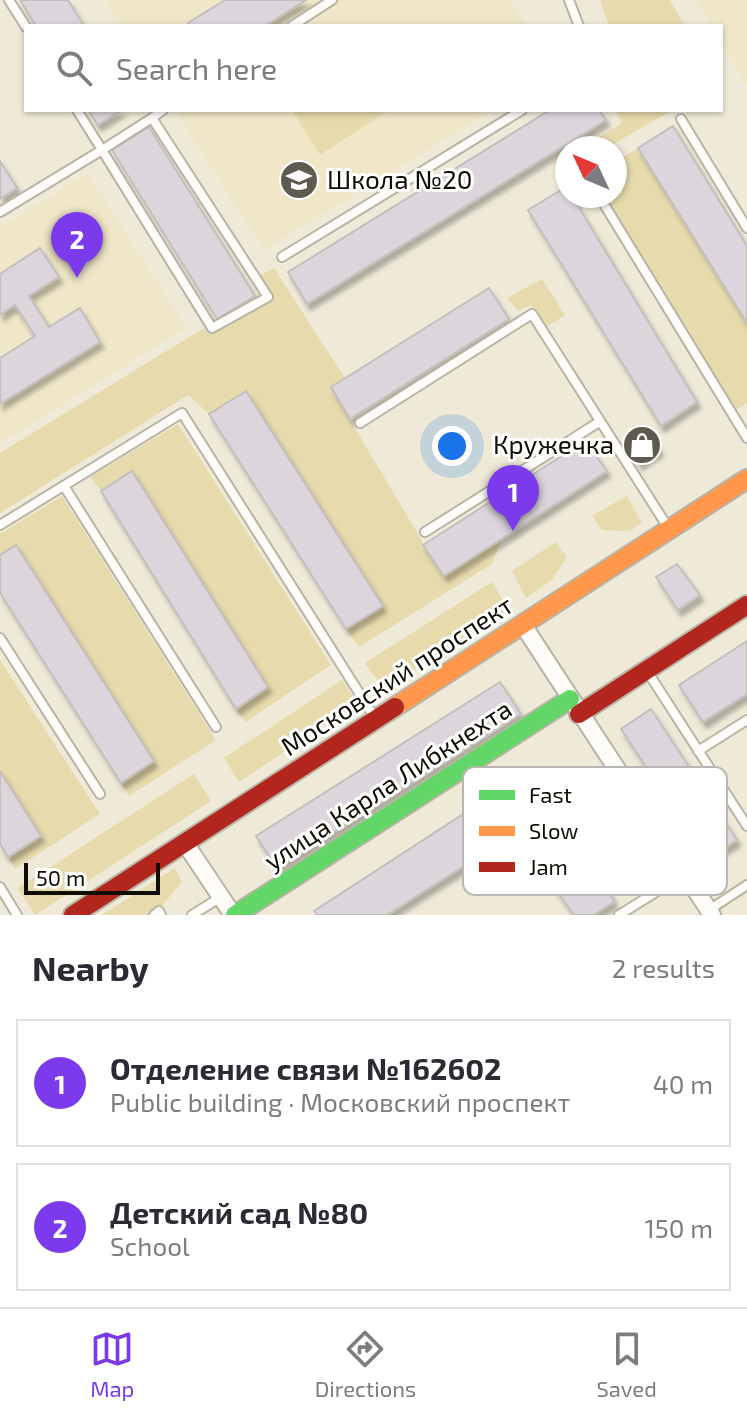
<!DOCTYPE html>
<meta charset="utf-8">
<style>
:root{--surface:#fff;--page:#f2f2f3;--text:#2b2b33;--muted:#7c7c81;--line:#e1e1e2;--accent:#7c3aed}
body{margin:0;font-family:"Exo 2",sans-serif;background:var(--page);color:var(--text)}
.compass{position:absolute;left:555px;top:136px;width:72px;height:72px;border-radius:50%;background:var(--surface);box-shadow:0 2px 6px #0004;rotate:314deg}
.scale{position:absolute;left:24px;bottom:20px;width:136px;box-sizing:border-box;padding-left:8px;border:4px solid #100d03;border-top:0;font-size:22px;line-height:28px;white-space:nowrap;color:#100d03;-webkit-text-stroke:6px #fff;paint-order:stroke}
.you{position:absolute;left:452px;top:446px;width:28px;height:28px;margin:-20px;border:6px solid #fff;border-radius:50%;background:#1a73e8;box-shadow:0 0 0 12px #1a73e833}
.badge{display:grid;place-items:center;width:52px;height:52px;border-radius:50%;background:var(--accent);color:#fff;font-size:26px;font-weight:700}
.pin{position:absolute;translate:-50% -66px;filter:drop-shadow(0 2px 4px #0008)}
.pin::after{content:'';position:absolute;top:42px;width:28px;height:24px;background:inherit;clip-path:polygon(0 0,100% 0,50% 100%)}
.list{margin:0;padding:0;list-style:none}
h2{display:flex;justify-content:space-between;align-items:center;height:104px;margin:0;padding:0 32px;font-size:34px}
h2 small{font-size:26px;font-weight:400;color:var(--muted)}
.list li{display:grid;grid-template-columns:52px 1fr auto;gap:24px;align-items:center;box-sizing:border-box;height:128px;margin:0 16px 16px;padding:0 16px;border:2px solid var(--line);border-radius:0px}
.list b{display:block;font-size:30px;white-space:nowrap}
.list p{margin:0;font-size:26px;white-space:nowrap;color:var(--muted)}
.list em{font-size:26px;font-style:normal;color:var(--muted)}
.icon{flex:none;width:44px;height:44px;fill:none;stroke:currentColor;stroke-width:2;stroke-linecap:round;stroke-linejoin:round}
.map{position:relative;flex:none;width:747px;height:915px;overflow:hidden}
.search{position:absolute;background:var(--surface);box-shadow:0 2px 6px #0004;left:24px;right:24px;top:24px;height:88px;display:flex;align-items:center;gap:20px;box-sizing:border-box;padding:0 28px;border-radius:0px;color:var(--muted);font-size:30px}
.sheet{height:392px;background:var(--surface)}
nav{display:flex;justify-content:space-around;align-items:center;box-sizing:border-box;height:112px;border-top:2px solid var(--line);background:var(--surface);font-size:22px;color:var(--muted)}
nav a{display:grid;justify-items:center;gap:4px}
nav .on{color:var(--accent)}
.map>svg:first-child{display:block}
.built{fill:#f0e7c9}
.green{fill:#e7daad}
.building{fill:#dcd6dc;stroke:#c2bfbc;stroke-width:2;filter:url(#shadow)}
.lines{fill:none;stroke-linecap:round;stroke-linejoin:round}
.lane-casing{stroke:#b7b4a5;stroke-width:12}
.street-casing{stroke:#b7b4a5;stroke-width:20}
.fast-casing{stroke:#b7b4a5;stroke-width:22}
.slow-casing{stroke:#b7b4a5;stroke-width:22}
.jam-casing{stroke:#b7b4a5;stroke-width:22}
.lane{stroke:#fdfcf9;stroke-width:8}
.street{stroke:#fdfcf9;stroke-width:16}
.fast{stroke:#63d668;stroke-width:18}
.slow{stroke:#ff974d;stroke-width:18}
.jam{stroke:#b3261e;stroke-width:18}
.labels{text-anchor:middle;stroke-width:6;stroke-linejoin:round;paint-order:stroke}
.poi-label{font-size:26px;fill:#100d03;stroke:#fff;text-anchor:start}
.street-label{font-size:26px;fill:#100d03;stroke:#fff}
.key{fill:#fff;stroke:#b7b6b3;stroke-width:2}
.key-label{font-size:22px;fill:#100d03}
</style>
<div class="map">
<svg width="747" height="915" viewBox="0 0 747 915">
<defs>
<filter id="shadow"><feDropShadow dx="3.5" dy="6" stdDeviation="2" flood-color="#0004"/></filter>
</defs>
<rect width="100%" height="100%" fill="#efead8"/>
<path class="built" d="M 105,0 L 510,0 L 527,26 L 122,26 Z
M 696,0 L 747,0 L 747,85 L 721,42 L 721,26 L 711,26 Z
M 175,110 L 493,110 L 264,250 Z
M 88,173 L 186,328 L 0,444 L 0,227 Z"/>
<path class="green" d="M 600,0 L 670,0 L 685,26 L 609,26 Z
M 292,110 L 389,110 L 320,155 Z
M 615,110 L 672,110 L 607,148 L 581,148 L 622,123 Z
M 638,148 L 747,323 L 747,403 L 734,411 L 602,196 L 615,196 L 615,162 Z
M 274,268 L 345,378 L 331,388 L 443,576 L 501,541 L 492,564 L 359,647 L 346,629 L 382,605 L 245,391 L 209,414 L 188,395 L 0,513 L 0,453 L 204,328 L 213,333 L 271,298 L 259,276 Z
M 542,279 L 565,315 L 545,328 L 531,305 L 518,311 L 507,298 Z
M 178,424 L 331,665 L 245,722 L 236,709 L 268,687 L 131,472 L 101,491 L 90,477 Z
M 62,496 L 216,740 L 129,796 L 121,783 L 154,761 L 0,555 L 0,534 Z
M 627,496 L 642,523 L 629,531 L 602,530 L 592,516 Z
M 556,542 L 567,557 L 551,581 L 526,598 L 512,571 Z
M 492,582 L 508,609 L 384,689 L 365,663 Z
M 0,660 L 100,814 L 15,869 L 8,857 L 41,836 L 0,771 Z
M 342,680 L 358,703 L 239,782 L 224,758 Z
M 194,774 L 211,801 L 35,915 L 18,888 Z
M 175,868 L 182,882 L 154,915 L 102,915 Z"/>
<path class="building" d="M 20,0 L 68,0 L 84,26 L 36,26 Z
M 225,0 L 306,0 L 265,26 L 189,26 L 188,23 Z
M 88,110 L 122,110 L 98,125 Z
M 550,110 L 599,110 L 606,120 L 307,304 L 288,272 Z
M 673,126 L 747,246 L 747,323 L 638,148 Z
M 149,127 L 255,296 L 217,319 L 112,150 Z
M 0,161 L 17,188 L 0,199 Z
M 566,187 L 567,196 L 572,196 L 697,402 L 661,426 L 528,210 Z
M 40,248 L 59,277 L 29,296 L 49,327 L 80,308 L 100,342 L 0,404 L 0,358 L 35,336 L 15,305 L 0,315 L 0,274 Z
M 489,288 L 509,319 L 350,419 L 331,387 Z
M 246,391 L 383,606 L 346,629 L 209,414 Z
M 646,427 L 660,450 L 639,464 L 624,441 Z
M 585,441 L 607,471 L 444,576 L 423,545 Z
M 132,471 L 268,687 L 236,709 L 101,491 Z
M 16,545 L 154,761 L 121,783 L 0,593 L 0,555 Z
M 677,564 L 700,595 L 678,610 L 656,577 Z
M 747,641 L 747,694 L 703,722 L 679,685 Z
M 500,682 L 521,714 L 277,868 L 256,836 Z
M 651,709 L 737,840 L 707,860 L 621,729 Z
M 0,771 L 41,836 L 8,857 L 0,844 Z
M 516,800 L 554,855 L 521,877 L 497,845 L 387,915 L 317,915 L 314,911 L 471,809 L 479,822 Z
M 572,847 L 598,868 L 614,902 L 594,915 L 574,915 L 538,865 Z"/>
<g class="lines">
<defs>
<path id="lane" d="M 9,0 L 26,27
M 569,0 L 579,26
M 292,26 L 332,0
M 152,118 L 268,297 L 212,328 L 102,150 Z
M 152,118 L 163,110
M 681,119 L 747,228
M 599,196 L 747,438
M 0,212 L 102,150 L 77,110
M 282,257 L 522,110
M 360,423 L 532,314 L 669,529
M 64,486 L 216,727
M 0,525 L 182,413 L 375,718
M 425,532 L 599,422
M 0,638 L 100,794
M 647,671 L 747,826
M 698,751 L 747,720
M 0,887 L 17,915
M 709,910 L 747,885
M 154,915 L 159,911 L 161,915
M 192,915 L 221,897
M 619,915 L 685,874"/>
<path id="street" d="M 523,625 L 712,915
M 185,843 L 233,915"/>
<path id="fast" d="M 235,915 L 570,699"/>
<path id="slow" d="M 395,707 L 747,479"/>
<path id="jam" d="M 579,714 L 747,605
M 73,915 L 395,707"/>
</defs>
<use href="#lane" class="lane-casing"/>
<use href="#street" class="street-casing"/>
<use href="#fast" class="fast-casing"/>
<use href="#slow" class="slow-casing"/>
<use href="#jam" class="jam-casing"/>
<use href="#lane" class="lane"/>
<use href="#street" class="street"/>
<use href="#fast" class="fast"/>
<use href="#slow" class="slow"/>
<use href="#jam" class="jam"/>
</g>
<defs>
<symbol id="school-disc" viewBox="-11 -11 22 22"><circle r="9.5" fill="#5e5a4e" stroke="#fff"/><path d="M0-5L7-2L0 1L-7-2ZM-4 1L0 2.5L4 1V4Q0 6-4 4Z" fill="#fff"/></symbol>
<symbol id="shop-disc" viewBox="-11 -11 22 22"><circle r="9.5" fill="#5e5a4e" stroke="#fff"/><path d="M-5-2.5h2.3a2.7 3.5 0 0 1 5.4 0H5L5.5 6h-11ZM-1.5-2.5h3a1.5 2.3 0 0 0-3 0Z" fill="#fff"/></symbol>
</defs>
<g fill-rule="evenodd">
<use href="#school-disc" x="277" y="158" width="44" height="44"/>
<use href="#shop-disc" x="620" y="423" width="44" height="44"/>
</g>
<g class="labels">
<g class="poi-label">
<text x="327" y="189">Школа №20</text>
<text x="614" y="454" text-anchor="end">Кружечка</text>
</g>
<g class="street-label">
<text transform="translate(397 676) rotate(-33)" y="9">Московский проспект</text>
<text transform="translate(388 785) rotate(-33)" y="9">улица Карла Либкнехта</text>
</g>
</g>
<rect x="463" y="767" width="264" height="128" rx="12" class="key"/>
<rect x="479" y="790" width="36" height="10" fill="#63d668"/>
<rect x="479" y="826" width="36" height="10" fill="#ff974d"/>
<rect x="479" y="862" width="36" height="10" fill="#b3261e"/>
<g class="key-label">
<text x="529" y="803">Fast</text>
<text x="529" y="839">Slow</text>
<text x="529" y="875">Jam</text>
</g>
</svg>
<svg class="compass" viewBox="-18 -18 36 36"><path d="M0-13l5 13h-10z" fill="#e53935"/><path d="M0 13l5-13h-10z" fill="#7c7c81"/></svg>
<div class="scale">50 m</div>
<div class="you"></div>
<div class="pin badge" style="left:513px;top:531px">1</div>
<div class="pin badge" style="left:77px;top:278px">2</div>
<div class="search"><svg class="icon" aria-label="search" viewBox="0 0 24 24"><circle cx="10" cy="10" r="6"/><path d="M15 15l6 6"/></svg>Search here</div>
</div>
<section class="sheet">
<h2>Nearby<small>2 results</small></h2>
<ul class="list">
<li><span class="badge">1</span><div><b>Отделение связи №162602</b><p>Public building · Московский проспект</p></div><em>40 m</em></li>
<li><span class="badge">2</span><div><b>Детский сад №80</b><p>School</p></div><em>150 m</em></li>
</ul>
</section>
<nav>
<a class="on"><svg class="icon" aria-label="map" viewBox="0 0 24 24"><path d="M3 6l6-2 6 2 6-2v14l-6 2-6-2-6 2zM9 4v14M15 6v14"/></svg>Map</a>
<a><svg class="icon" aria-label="directions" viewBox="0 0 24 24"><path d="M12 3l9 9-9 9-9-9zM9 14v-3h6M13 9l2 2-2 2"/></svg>Directions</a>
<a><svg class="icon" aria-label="saved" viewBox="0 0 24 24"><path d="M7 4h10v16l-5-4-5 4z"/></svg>Saved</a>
</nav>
